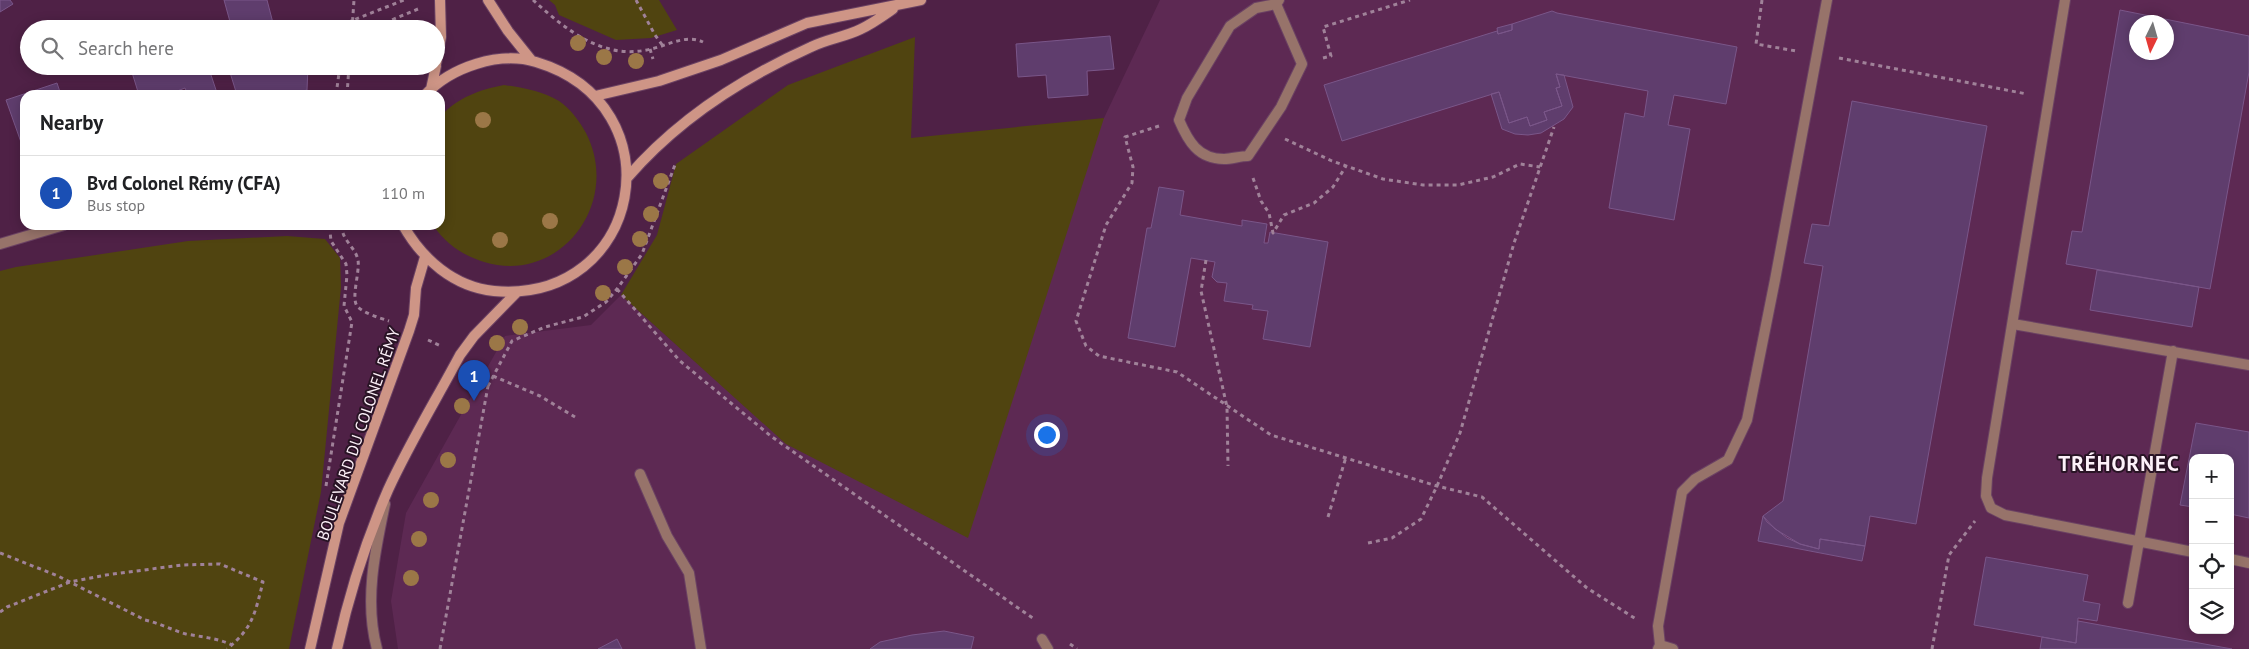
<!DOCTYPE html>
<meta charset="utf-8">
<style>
:root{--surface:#fff;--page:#f2f2f2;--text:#202124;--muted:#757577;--line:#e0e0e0;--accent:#b45309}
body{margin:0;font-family:"PT Sans",sans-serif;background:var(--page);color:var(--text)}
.controls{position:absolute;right:15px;bottom:15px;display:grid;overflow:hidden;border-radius:10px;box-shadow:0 2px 12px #0003}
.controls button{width:45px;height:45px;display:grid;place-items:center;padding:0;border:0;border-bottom:1px solid var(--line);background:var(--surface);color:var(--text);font:25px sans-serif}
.compass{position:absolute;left:2129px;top:15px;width:45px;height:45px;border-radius:50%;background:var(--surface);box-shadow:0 2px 12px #0003;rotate:185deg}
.you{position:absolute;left:1046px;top:434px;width:18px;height:18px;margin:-12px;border:4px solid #fff;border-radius:50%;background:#1a73e8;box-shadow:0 0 0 8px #1a73e833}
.badge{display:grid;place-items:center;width:32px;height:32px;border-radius:50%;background:var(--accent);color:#fff;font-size:16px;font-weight:700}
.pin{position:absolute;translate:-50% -41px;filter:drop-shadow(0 1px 2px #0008)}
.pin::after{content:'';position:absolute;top:26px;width:18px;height:15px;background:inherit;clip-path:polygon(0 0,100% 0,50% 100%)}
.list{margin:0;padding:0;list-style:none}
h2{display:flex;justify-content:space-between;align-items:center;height:65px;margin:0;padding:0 20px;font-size:21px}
h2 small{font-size:16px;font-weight:400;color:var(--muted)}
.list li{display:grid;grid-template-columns:32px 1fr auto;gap:15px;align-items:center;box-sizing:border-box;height:75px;padding:0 20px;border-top:1px solid var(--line)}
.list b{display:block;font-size:19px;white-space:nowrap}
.list p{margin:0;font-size:16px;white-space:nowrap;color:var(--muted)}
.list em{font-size:16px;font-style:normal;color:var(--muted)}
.icon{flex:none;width:28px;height:28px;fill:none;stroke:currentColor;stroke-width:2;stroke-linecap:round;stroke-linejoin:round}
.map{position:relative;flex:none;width:2249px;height:649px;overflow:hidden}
.search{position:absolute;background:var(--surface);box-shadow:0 2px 12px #0003;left:20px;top:20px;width:425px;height:55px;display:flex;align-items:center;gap:12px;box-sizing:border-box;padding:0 18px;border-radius:28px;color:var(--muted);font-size:19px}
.panel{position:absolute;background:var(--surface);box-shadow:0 2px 12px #0003;left:20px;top:90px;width:425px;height:140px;border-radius:15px}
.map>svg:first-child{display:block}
.built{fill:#5d2953;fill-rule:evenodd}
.green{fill:#504410}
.building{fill:#5f3d6d;stroke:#7a5689;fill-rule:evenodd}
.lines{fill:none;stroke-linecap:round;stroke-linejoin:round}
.service-casing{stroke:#6b4263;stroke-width:12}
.tertiary-casing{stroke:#6b4263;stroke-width:12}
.secondary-casing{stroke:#6b4263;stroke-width:12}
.path{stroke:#a08299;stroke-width:3;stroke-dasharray:4 4;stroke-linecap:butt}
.service{stroke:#97736a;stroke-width:10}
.tertiary{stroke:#97736a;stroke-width:10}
.secondary{stroke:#ce9586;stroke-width:10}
.tree{fill:#9b7747}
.labels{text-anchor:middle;stroke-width:4;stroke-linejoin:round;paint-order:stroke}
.street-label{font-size:16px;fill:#fdf1f9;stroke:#291425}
.district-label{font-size:21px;font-weight:bold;letter-spacing:1px;fill:#fdf1f9;stroke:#291425}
</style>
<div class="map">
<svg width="2249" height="649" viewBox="0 0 2249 649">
<rect width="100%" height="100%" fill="#4f2146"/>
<path class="built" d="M 1160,0 L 2249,0 L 2249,649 L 398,649 L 391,601 L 406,513 L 505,336 L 591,325 L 621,295 L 786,443 L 1104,118 ZM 2136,22 L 2166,22 L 2166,52 L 2136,52 ZM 2193,458 L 2230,458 L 2230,630 L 2193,630 Z"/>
<path class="green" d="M 549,0 L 659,0 L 677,30 L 651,38 L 616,40 L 559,15 L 555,5 Z
M 915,37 L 911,138 L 1104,118 L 968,538 L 786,444 L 621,295 L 657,235 L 676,164 L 788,85 Z
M 504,85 C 524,88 542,91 559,101 C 570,108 580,122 586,133 C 622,203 560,285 484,262 C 462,255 446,244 433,225 L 440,225 L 440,117 C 458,97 479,90 504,85 Z
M 287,236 L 325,239 L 340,258 L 341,287 L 321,492 L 289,649 L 0,649 L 0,271 L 16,267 L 188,241 Z"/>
<path class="building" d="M 0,0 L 10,0 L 13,4 L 0,12 Z
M 224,0 L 267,0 L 273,23 L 254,29 L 232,29 Z
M 2120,10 L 2249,36 L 2249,72 L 2210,289 L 2066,264 L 2072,231 L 2082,232 ZM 2136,22 L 2166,22 L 2166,52 L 2136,52 Z
M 1552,11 L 1557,13 L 1737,47 L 1726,104 L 1674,95 L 1668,125 L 1690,129 L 1674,220 L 1609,208 L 1625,113 L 1644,117 L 1648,91 L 1556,74 L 1560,87 L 1556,88 L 1562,106 L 1544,112 L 1547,120 L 1530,126 L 1527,117 L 1509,123 L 1499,92 L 1342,141 L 1324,85 L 1497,31 L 1498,34 L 1512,30 L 1512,24 Z
M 1512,24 L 1512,30 L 1498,34 L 1497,28 Z
M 1110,36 L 1114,69 L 1087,71 L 1088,95 L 1048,98 L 1046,75 L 1018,77 L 1016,44 Z
M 130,66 L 208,66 L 217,93 L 188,95 L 185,88 L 172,93 L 172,95 L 139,95 Z
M 228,66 L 308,66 L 307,90 L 295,93 L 296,95 L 237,95 Z
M 1556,74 L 1564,75 L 1573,107 L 1564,119 L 1541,133 L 1528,135 L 1515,134 L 1502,129 L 1491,94 L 1499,92 L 1509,123 L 1527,117 L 1530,126 L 1547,120 L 1544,112 L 1562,106 L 1556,88 L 1560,87 Z
M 57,83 L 61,95 L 25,95 L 25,144 L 22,145 L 6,100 Z
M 1852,101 L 1987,126 L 1916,524 L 1870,516 L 1865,546 L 1820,539 L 1819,549 L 1800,544 L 1787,538 L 1767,522 L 1763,516 L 1783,501 L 1823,266 L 1804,263 L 1812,224 L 1829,226 Z
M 1159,187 L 1184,191 L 1180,215 L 1242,226 L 1242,220 L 1267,224 L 1264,243 L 1268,243 L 1270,232 L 1328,242 L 1310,347 L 1263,339 L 1268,311 L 1252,309 L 1253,305 L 1224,301 L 1227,283 L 1217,282 L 1212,277 L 1215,262 L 1191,258 L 1175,347 L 1128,338 L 1147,228 L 1151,228 Z
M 2097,270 L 2199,287 L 2192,327 L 2090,310 Z
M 2196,423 L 2249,432 L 2249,518 L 2230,514 L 2230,458 L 2193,458 L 2193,507 L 2180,505 Z
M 1763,516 L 1775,529 L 1800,544 L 1819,549 L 1820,539 L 1865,546 L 1862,561 L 1758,541 Z
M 1986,557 L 2088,575 L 2083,601 L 2100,604 L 2097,621 L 2078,618 L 2076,643 L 1974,625 Z
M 2078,621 L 2232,649 L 2040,649 L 2042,637 L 2076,643 Z
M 944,631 L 974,637 L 971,649 L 870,649 L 880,642 L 912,635 Z
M 617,639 L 622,649 L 598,649 Z"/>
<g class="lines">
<defs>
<path id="service" d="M 2065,0 L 1987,478 L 1986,496 L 1991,508 L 2005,515 L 2193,552
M 1276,4 L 1302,64 L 1281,107 L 1248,156 C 1240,156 1232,159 1224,159 C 1198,159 1188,141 1179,120 L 1187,98 L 1230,26 L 1256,8 L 1276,4 L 1279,0
M 2013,324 L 2249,365
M 640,474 L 667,536 L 689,573 L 701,649
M 2230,559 L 2249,563
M 2128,603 L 2173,351
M 1042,639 L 1048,649
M 1660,645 L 1658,626 L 1682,492 L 1695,479 L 1728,460 L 1747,420 L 1775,280 L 1827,0
M 1658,649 L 1660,645 L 1673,649"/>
<path id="tertiary" d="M 0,244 L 64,225
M 377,649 C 364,601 375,551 385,504"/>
<path id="secondary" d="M 488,0 L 508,31 L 532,61
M 436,64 L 441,37 L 440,0
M 431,89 L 436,66
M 595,96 L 659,81 L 721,60 L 807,23 L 921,0
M 627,178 C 677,120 742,78 811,47 C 827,39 845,37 861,29 C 872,24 883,16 893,9
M 403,225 C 422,259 454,287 494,291 C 643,304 679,105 536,62 C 499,51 451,67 425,95
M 310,649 L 339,523 L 409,331 L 414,315 L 416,288 L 425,257
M 337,649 C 349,594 366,541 388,490 C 409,444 436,400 460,355 L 474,336 L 516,293"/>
</defs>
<use href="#service" class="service-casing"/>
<use href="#tertiary" class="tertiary-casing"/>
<use href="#secondary" class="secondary-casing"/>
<path class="path" d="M 533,0 C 566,30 604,61 651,49 C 669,45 686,34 703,42
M 636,0 L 655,35 L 663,46
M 1762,0 L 1756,44 L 1796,51
M 346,29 L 346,23 L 404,0
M 352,29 L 354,0
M 370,29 L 418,9
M 650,49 L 653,59
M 1323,58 L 1331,56 L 1323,27 L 1410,0
M 1839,58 L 2027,94
M 336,95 L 340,66
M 347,95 L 349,66
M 1159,126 L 1125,137 L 1133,167 L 1132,183 L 1106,225 L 1076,321 L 1086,346 L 1099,356 L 1177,372 L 1271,435 L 1437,486 L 1482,497 L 1587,588 L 1636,619
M 1285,139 L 1332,161 L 1383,179 L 1423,185 L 1458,185 L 1493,177 L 1520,164 L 1540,167
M 1253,178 L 1261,201 L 1269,213 L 1273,233 L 1284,215 L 1314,203 L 1333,187 L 1346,166
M 342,225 C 341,240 355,246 358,260 C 360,272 351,297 357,306 C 363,313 380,318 389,321
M 1206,260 L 1201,291 L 1227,407 L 1228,466
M 617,289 L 680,361 L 772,437 L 1034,619
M 428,340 L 441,346
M 493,376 L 540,396 L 575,417
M 488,386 L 512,341 L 545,327 L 583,317 L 606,302 L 617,289 L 642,254 L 676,162
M 326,486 L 352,322 L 344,306 L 347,275 L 346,264 L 331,241 L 330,231
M 1328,517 L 1346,457
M 1368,543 L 1392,538 L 1421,519 L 1437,486 L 1460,433 L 1514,243 L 1554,127
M 0,553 L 58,576 L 145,620 C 159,623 172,630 186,634 C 202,637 217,638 232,645
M 0,612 L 7,607 L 70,582 L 106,575 L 182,565 L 220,564 L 263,582 C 255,613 253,628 227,649
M 1070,644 L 1077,649
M 440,649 L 488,386 L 480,365
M 1932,649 L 1949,555 L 1975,521"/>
<use href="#service" class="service"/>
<use href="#tertiary" class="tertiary"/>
<use href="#secondary" class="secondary"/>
</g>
<g class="tree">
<circle cx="578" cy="43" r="8"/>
<circle cx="604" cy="57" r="8"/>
<circle cx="636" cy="61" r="8"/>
<circle cx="483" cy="120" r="8"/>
<circle cx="661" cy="181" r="8"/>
<circle cx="651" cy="214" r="8"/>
<circle cx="550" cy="221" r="8"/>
<circle cx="640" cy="239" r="8"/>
<circle cx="500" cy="240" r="8"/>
<circle cx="625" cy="267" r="8"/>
<circle cx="603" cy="293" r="8"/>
<circle cx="520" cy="327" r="8"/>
<circle cx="497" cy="343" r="8"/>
<circle cx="462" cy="406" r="8"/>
<circle cx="448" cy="460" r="8"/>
<circle cx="431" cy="500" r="8"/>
<circle cx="419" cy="539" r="8"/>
<circle cx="411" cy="578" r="8"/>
</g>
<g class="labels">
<g class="street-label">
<text transform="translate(358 434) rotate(-71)" y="6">BOULEVARD DU COLONEL RÉMY</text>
</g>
<g class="district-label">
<text x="2119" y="471">TRÉHORNEC</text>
</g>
</g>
</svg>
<div class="controls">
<button>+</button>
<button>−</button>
<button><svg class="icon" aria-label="locate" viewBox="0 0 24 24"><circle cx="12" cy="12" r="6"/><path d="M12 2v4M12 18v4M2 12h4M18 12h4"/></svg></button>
<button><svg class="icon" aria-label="layers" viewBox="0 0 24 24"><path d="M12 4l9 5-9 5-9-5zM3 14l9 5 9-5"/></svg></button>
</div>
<svg class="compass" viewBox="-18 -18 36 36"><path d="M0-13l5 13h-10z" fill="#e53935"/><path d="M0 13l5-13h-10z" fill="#757577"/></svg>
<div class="you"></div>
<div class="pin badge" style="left:474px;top:401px;background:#1a4fb4">1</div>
<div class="search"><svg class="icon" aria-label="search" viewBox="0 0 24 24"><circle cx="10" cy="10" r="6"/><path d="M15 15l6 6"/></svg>Search here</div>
<section class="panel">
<h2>Nearby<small></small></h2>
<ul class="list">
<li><span class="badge" style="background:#1a4fb4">1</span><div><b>Bvd Colonel Rémy (CFA)</b><p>Bus stop</p></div><em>110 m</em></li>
</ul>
</section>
</div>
